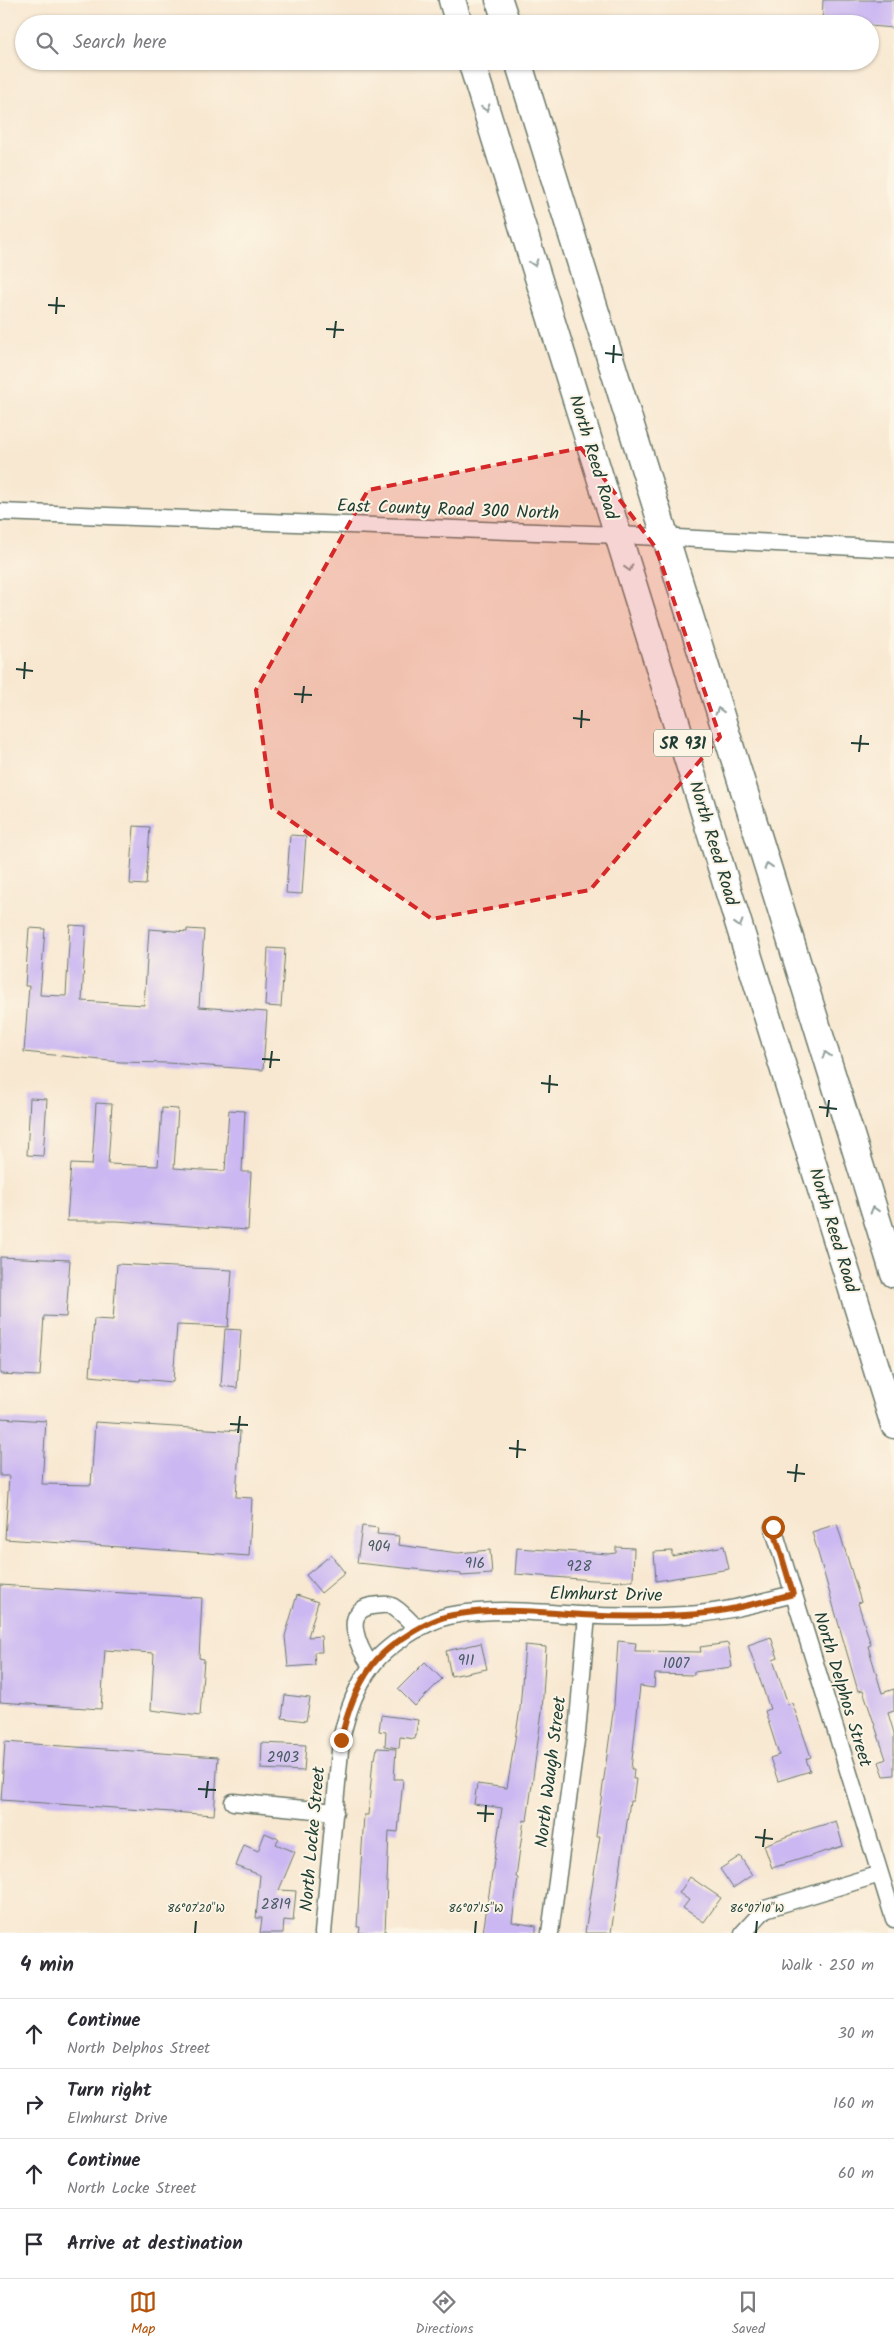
<!DOCTYPE html>
<meta charset="utf-8">
<style>
:root{--surface:#fff;--page:#f2f2f3;--text:#2b2b33;--muted:#7c7c81;--line:#e1e1e2;--accent:#b45309}
body{margin:0;font-family:Kalam,sans-serif;background:var(--page);color:var(--text)}
.stop{position:absolute;width:15px;height:15px;margin:-11px;border:4px solid #b45309;border-radius:50%;background:#fff}
.stop.end{background:#b45309;border-color:#fff;box-shadow:0 1px 5px #0008}
.list{margin:0;padding:0;list-style:none}
h2{display:flex;justify-content:space-between;align-items:center;height:65px;margin:0;padding:0 20px;font-size:21px}
h2 small{font-size:16px;font-weight:400;color:var(--muted)}
.list li{display:grid;grid-template-columns:32px 1fr auto;gap:15px;align-items:center;box-sizing:border-box;height:70px;padding:0 20px;border-top:1px solid var(--line)}
.list b{display:block;font-size:19px;white-space:nowrap}
.list p{margin:0;font-size:16px;white-space:nowrap;color:var(--muted)}
.list em{font-size:16px;font-style:normal;color:var(--muted)}
.icon{flex:none;width:28px;height:28px;fill:none;stroke:currentColor;stroke-width:2;stroke-linecap:round;stroke-linejoin:round}
.map{position:relative;flex:none;width:894px;height:1933px;overflow:hidden}
.search{position:absolute;background:var(--surface);box-shadow:0 1px 4px #0004;left:15px;right:15px;top:15px;height:55px;display:flex;align-items:center;gap:12px;box-sizing:border-box;padding:0 18px;border-radius:28px;color:var(--muted);font-size:19px}
.sheet{height:345px;background:var(--surface)}
nav{display:flex;justify-content:space-around;align-items:center;box-sizing:border-box;height:70px;border-top:1px solid var(--line);background:var(--surface);font-size:14px;color:var(--muted)}
nav a{display:grid;justify-items:center;gap:2px}
nav .on{color:var(--accent)}
.map>svg:first-child{display:block}
.building{fill:#cbb7f2}
.lines{fill:none;stroke-linecap:round;stroke-linejoin:round}
.street-casing{stroke:#6b796b;stroke-width:19}
.primary-casing{stroke:#6b796b;stroke-width:29}
.street{stroke:#fff;stroke-width:16}
.primary{stroke:#fff;stroke-width:26}
.oneway{stroke:#8f9e9a}
.route{stroke:#b45309;stroke-width:6}
.marked{fill:#d62828;fill-opacity:0.2;stroke:#d62828;stroke-width:4;stroke-dasharray:10 6;stroke-linejoin:round}
.ticks{fill:none;stroke:#1f3d34;stroke-width:2}
.labels{text-anchor:middle;stroke-width:4;stroke-linejoin:round;paint-order:stroke}
.number-label{font-size:15px;fill:#4a5c64}
.shield{fill:#fcf5e5;stroke:#617469;stroke-width:1}
.shield-label{font-size:16px;font-weight:bold;fill:#1f3d34}
.street-label{font-size:18px;fill:#1f3d34;stroke:#fcf5e5}
.ticks-label{font-size:12px;text-anchor:middle;fill:#1f3d34;stroke:#fcf5e5;stroke-width:4;stroke-linejoin:round;paint-order:stroke}
</style>
<div class="map">
<svg width="894" height="1933" viewBox="0 0 894 1933">
<rect width="100%" height="100%" fill="#fcf5e5"/>
<filter id="ink" filterUnits="userSpaceOnUse"><feTurbulence type="fractalNoise" baseFrequency=".02" numOctaves="2"/><feDisplacementMap in="SourceGraphic" scale="10" xChannelSelector="R" yChannelSelector="G"/><feConvolveMatrix kernelMatrix="1 2 1 2 8 2 1 2 1" color-interpolation-filters="sRGB"/></filter>
<filter id="wash" filterUnits="userSpaceOnUse"><feTurbulence type="fractalNoise" baseFrequency=".0096" numOctaves="4" result="noise"/><feDisplacementMap in="SourceGraphic" scale="20" xChannelSelector="R" yChannelSelector="G"/><feGaussianBlur stdDeviation="1.12" result="paint"/><feColorMatrix in="noise" values="0 0 0 0 0 0 0 0 0 0 0 0 0 0 0 0 0 1.4 0 .05"/><feComposite in="paint" operator="in"/></filter>
<g filter="url(#wash)">
<rect width="100%" height="100%" fill="#f8e8d1"/>
<g id="blocks">
<path class="building" d="M 823,0 L 894,0 L 894,28 L 870,26 L 870,24 L 822,22 Z
M 134,826 L 150,827 L 146,885 L 130,884 Z
M 290,835 L 306,836 L 302,894 L 286,893 Z
M 70,925 L 86,926 L 82,1001 L 144,1005 L 149,929 L 187,932 L 187,929 L 204,930 L 199,1007 L 267,1012 L 263,1070 L 168,1063 L 120,1062 L 24,1052 L 29,986 L 25,986 L 29,928 L 45,929 L 40,995 L 66,996 Z
M 268,948 L 285,949 L 281,1007 L 265,1006 Z
M 30,1098 L 47,1099 L 43,1156 L 27,1155 Z
M 96,1103 L 112,1104 L 108,1164 L 158,1166 L 162,1108 L 178,1109 L 174,1168 L 201,1170 L 225,1171 L 229,1110 L 245,1111 L 242,1172 L 251,1172 L 248,1230 L 117,1221 L 67,1221 L 71,1164 L 92,1165 Z
M 0,1257 L 70,1260 L 66,1317 L 44,1316 L 40,1376 L 0,1374 Z
M 117,1264 L 232,1270 L 228,1327 L 177,1325 L 173,1382 L 140,1379 L 140,1381 L 90,1376 L 94,1319 L 113,1320 Z
M 225,1329 L 241,1330 L 237,1388 L 221,1386 Z
M 0,1418 L 46,1421 L 42,1484 L 91,1485 L 95,1422 L 240,1431 L 236,1497 L 252,1498 L 249,1556 L 5,1539 L 9,1476 L 0,1476 Z
M 837,1524 L 861,1602 L 858,1603 L 871,1645 L 868,1646 L 882,1693 L 894,1689 L 894,1711 L 888,1713 L 894,1733 L 894,1775 L 884,1776 L 879,1762 L 886,1759 L 863,1690 L 858,1691 L 812,1532 Z
M 362,1526 L 378,1528 L 377,1534 L 399,1536 L 398,1545 L 458,1553 L 490,1550 L 492,1574 L 461,1576 L 461,1574 L 357,1563 Z
M 724,1546 L 729,1569 L 656,1581 L 654,1552 L 672,1551 L 672,1556 Z
M 616,1547 L 634,1548 L 633,1581 L 592,1580 L 515,1574 L 517,1548 L 608,1554 L 616,1553 Z
M 331,1555 L 345,1573 L 321,1593 L 306,1575 Z
M 0,1585 L 202,1598 L 199,1658 L 204,1659 L 200,1716 L 151,1710 L 154,1653 L 105,1650 L 101,1709 L 0,1702 Z
M 297,1595 L 318,1602 L 308,1637 L 321,1636 L 322,1652 L 314,1652 L 315,1665 L 288,1667 L 285,1636 Z
M 771,1637 L 778,1658 L 773,1660 L 788,1704 L 792,1703 L 798,1719 L 811,1757 L 806,1759 L 810,1771 L 778,1781 L 770,1758 L 779,1755 L 765,1711 L 770,1709 L 748,1645 Z
M 618,1641 L 636,1643 L 635,1651 L 701,1652 L 700,1647 L 728,1643 L 732,1667 L 694,1672 L 694,1675 L 655,1674 L 654,1688 L 640,1686 L 631,1769 L 634,1769 L 633,1779 L 636,1779 L 633,1801 L 630,1801 L 611,1933 L 585,1933 L 600,1836 L 596,1836 L 614,1705 Z
M 481,1643 L 487,1669 L 451,1676 L 446,1651 Z
M 525,1645 L 546,1647 L 542,1712 L 527,1821 L 524,1820 L 516,1877 L 518,1878 L 512,1922 L 536,1926 L 536,1933 L 483,1933 L 502,1808 L 474,1804 L 477,1784 L 507,1788 L 520,1709 Z
M 425,1662 L 442,1679 L 415,1706 L 398,1689 Z
M 285,1695 L 310,1698 L 306,1721 L 282,1718 Z
M 381,1715 L 418,1720 L 415,1739 L 400,1737 L 399,1748 L 385,1746 L 386,1732 L 379,1731 Z
M 5,1742 L 218,1757 L 214,1815 L 1,1800 Z
M 262,1743 L 306,1745 L 304,1771 L 261,1769 Z
M 377,1748 L 396,1749 L 394,1779 L 403,1779 L 398,1832 L 389,1831 L 385,1933 L 359,1933 L 360,1927 L 357,1927 L 364,1815 L 368,1815 L 373,1759 L 375,1759 Z
M 836,1821 L 843,1846 L 772,1868 L 764,1845 L 796,1833 Z
M 265,1833 L 279,1839 L 276,1844 L 295,1852 L 279,1890 L 296,1891 L 293,1921 L 284,1920 L 283,1933 L 260,1933 L 262,1918 L 256,1918 L 260,1875 L 236,1866 L 244,1845 L 258,1851 Z
M 740,1856 L 752,1875 L 733,1888 L 720,1869 Z
M 690,1877 L 721,1898 L 704,1922 L 683,1908 L 689,1900 L 679,1893 Z"/>
</g>
</g>
<g filter="url(#ink)">
<use href="#blocks" fill-opacity="0" stroke="#6b796b" stroke-width="1"/>
<g class="lines">
<defs>
<path id="street" d="M 0,512 L 619,535 L 894,549
M 773,1527 L 894,1919
M 371,1666 C 360,1650 340,1611 372,1606 C 381,1605 388,1603 395,1608 C 403,1613 411,1623 418,1629
M 233,1802 L 335,1812
M 323,1933 L 341,1740 C 346,1716 356,1687 371,1667 C 385,1646 428,1619 453,1615 C 495,1608 537,1612 579,1615 C 613,1617 650,1617 685,1615 C 722,1613 758,1603 793,1594
M 550,1933 L 577,1733 L 587,1615
M 743,1933 L 765,1909 L 880,1874"/>
<path id="primary" d="M 452,0 L 459,24
M 499,0 L 507,24
M 471,61 L 894,1425
M 518,61 L 894,1274"/>
</defs>
<use href="#street" class="street-casing"/>
<use href="#primary" class="primary-casing"/>
<use href="#street" class="street"/>
<use href="#primary" class="primary"/>
</g>
<defs><path id="oneway-chevron" d="M-2-3.5L2.5 0L-2 3.5" fill="none" stroke-width="1.6" stroke-linecap="round" stroke-linejoin="round" transform="scale(1.25)"/></defs>
<g class="oneway">
<use href="#oneway-chevron" transform="translate(486 108) rotate(73)"/>
<use href="#oneway-chevron" transform="translate(534 263) rotate(73)"/>
<use href="#oneway-chevron" transform="translate(629 568) rotate(73)"/>
<use href="#oneway-chevron" transform="translate(719 711) rotate(-107)"/>
<use href="#oneway-chevron" transform="translate(768 866) rotate(-107)"/>
<use href="#oneway-chevron" transform="translate(739 924) rotate(73)"/>
<use href="#oneway-chevron" transform="translate(826 1055) rotate(-107)"/>
<use href="#oneway-chevron" transform="translate(874 1210) rotate(-107)"/>
</g>
</g>
<g class="lines" filter="url(#ink)">
<path class="route" d="M 341,1740 C 346,1716 356,1688 371,1667 C 385,1646 429,1619 453,1615 C 496,1607 539,1612 582,1615 C 616,1617 652,1617 685,1615 C 722,1613 758,1603 793,1594 L 773,1527"/>
</g>
<path class="marked" d="M 581,448 L 656,548 L 720,737 L 590,890 L 432,919 L 272,808 L 256,690 L 368,490 Z"/>
<path class="ticks" d="M 48,305 L 65,306M 56,314 L 57,297M 326,329 L 344,330M 334,338 L 336,321M 605,353 L 622,355M 613,363 L 614,345M 16,669 L 33,671M 24,679 L 25,662M 294,694 L 312,695M 302,703 L 304,686M 573,718 L 590,720M 581,728 L 582,710M 851,743 L 869,744M 859,752 L 861,735M 262,1059 L 280,1060M 270,1068 L 272,1051M 541,1083 L 558,1085M 549,1093 L 550,1075M 819,1107 L 837,1109M 827,1117 L 829,1100M 230,1424 L 248,1425M 238,1433 L 240,1416M 509,1448 L 526,1450M 517,1458 L 518,1440M 787,1472 L 805,1474M 795,1482 L 797,1464M 198,1789 L 216,1790M 206,1798 L 208,1781M 477,1813 L 494,1814M 485,1822 L 486,1805M 755,1837 L 773,1839M 763,1847 L 765,1829M 195,1933 L 196,1921M 475,1933 L 476,1921M 756,1933 L 757,1921"/>
<g class="labels">
<g class="number-label">
<text x="379" y="1551">904</text>
<text x="475" y="1568">916</text>
<text x="579" y="1571">928</text>
<text x="466" y="1665">911</text>
<text x="676" y="1668">1007</text>
<text x="283" y="1762">2903</text>
<text x="276" y="1909">2819</text>
</g>
<rect class="shield" x="654" y="729.5" width="58" height="27" rx="4"/>
<g class="shield-label">
<text x="683" y="749">SR 931</text>
</g>
<g class="street-label">
<text transform="translate(594 457) rotate(73)" y="6">North Reed Road</text>
<text transform="translate(448 509) rotate(2)" y="6">East County Road 300 North</text>
<text transform="translate(714 843) rotate(73)" y="6">North Reed Road</text>
<text transform="translate(834 1230) rotate(73)" y="6">North Reed Road</text>
<text transform="translate(606 1594) rotate(1)" y="6">Elmhurst Drive</text>
<text transform="translate(843 1689) rotate(73)" y="6">North Delphos Street</text>
<text transform="translate(550 1772) rotate(-83)" y="6">North Waugh Street</text>
<text transform="translate(312 1839) rotate(-85)" y="6">North Locke Street</text>
</g>
</g>
<g class="ticks-label">
<text x="196" y="1912">86°07'20"W</text>
<text x="476" y="1912">86°07'15"W</text>
<text x="757" y="1912">86°07'10"W</text>
</g>
</svg>
<div class="stop" style="left:773px;top:1527px"></div>
<div class="stop end" style="left:341px;top:1740px"></div>
<div class="search"><svg class="icon" aria-label="search" viewBox="0 0 24 24"><circle cx="10" cy="10" r="6"/><path d="M15 15l6 6"/></svg>Search here</div>
</div>
<section class="sheet">
<h2>4 min<small>Walk · 250 m</small></h2>
<ul class="list">
<li><svg class="icon" aria-label="ahead" viewBox="0 0 24 24"><path d="M12 20V5M6 11l6-6 6 6"/></svg><div><b>Continue</b><p>North Delphos Street</p></div><em>30 m</em></li>
<li><svg class="icon" aria-label="right" viewBox="0 0 24 24"><path d="M7 20v-9h11M14 6l5 5-5 5"/></svg><div><b>Turn right</b><p>Elmhurst Drive</p></div><em>160 m</em></li>
<li><svg class="icon" aria-label="ahead" viewBox="0 0 24 24"><path d="M12 20V5M6 11l6-6 6 6"/></svg><div><b>Continue</b><p>North Locke Street</p></div><em>60 m</em></li>
<li><svg class="icon" aria-label="arrive" viewBox="0 0 24 24"><path d="M6 21V4h12l-3 4 3 4H6"/></svg><div><b>Arrive at destination</b></div></li>
</ul>
</section>
<nav>
<a class="on"><svg class="icon" aria-label="map" viewBox="0 0 24 24"><path d="M3 6l6-2 6 2 6-2v14l-6 2-6-2-6 2zM9 4v14M15 6v14"/></svg>Map</a>
<a><svg class="icon" aria-label="directions" viewBox="0 0 24 24"><path d="M12 3l9 9-9 9-9-9zM9 14v-3h6M13 9l2 2-2 2"/></svg>Directions</a>
<a><svg class="icon" aria-label="saved" viewBox="0 0 24 24"><path d="M7 4h10v16l-5-4-5 4z"/></svg>Saved</a>
</nav>
